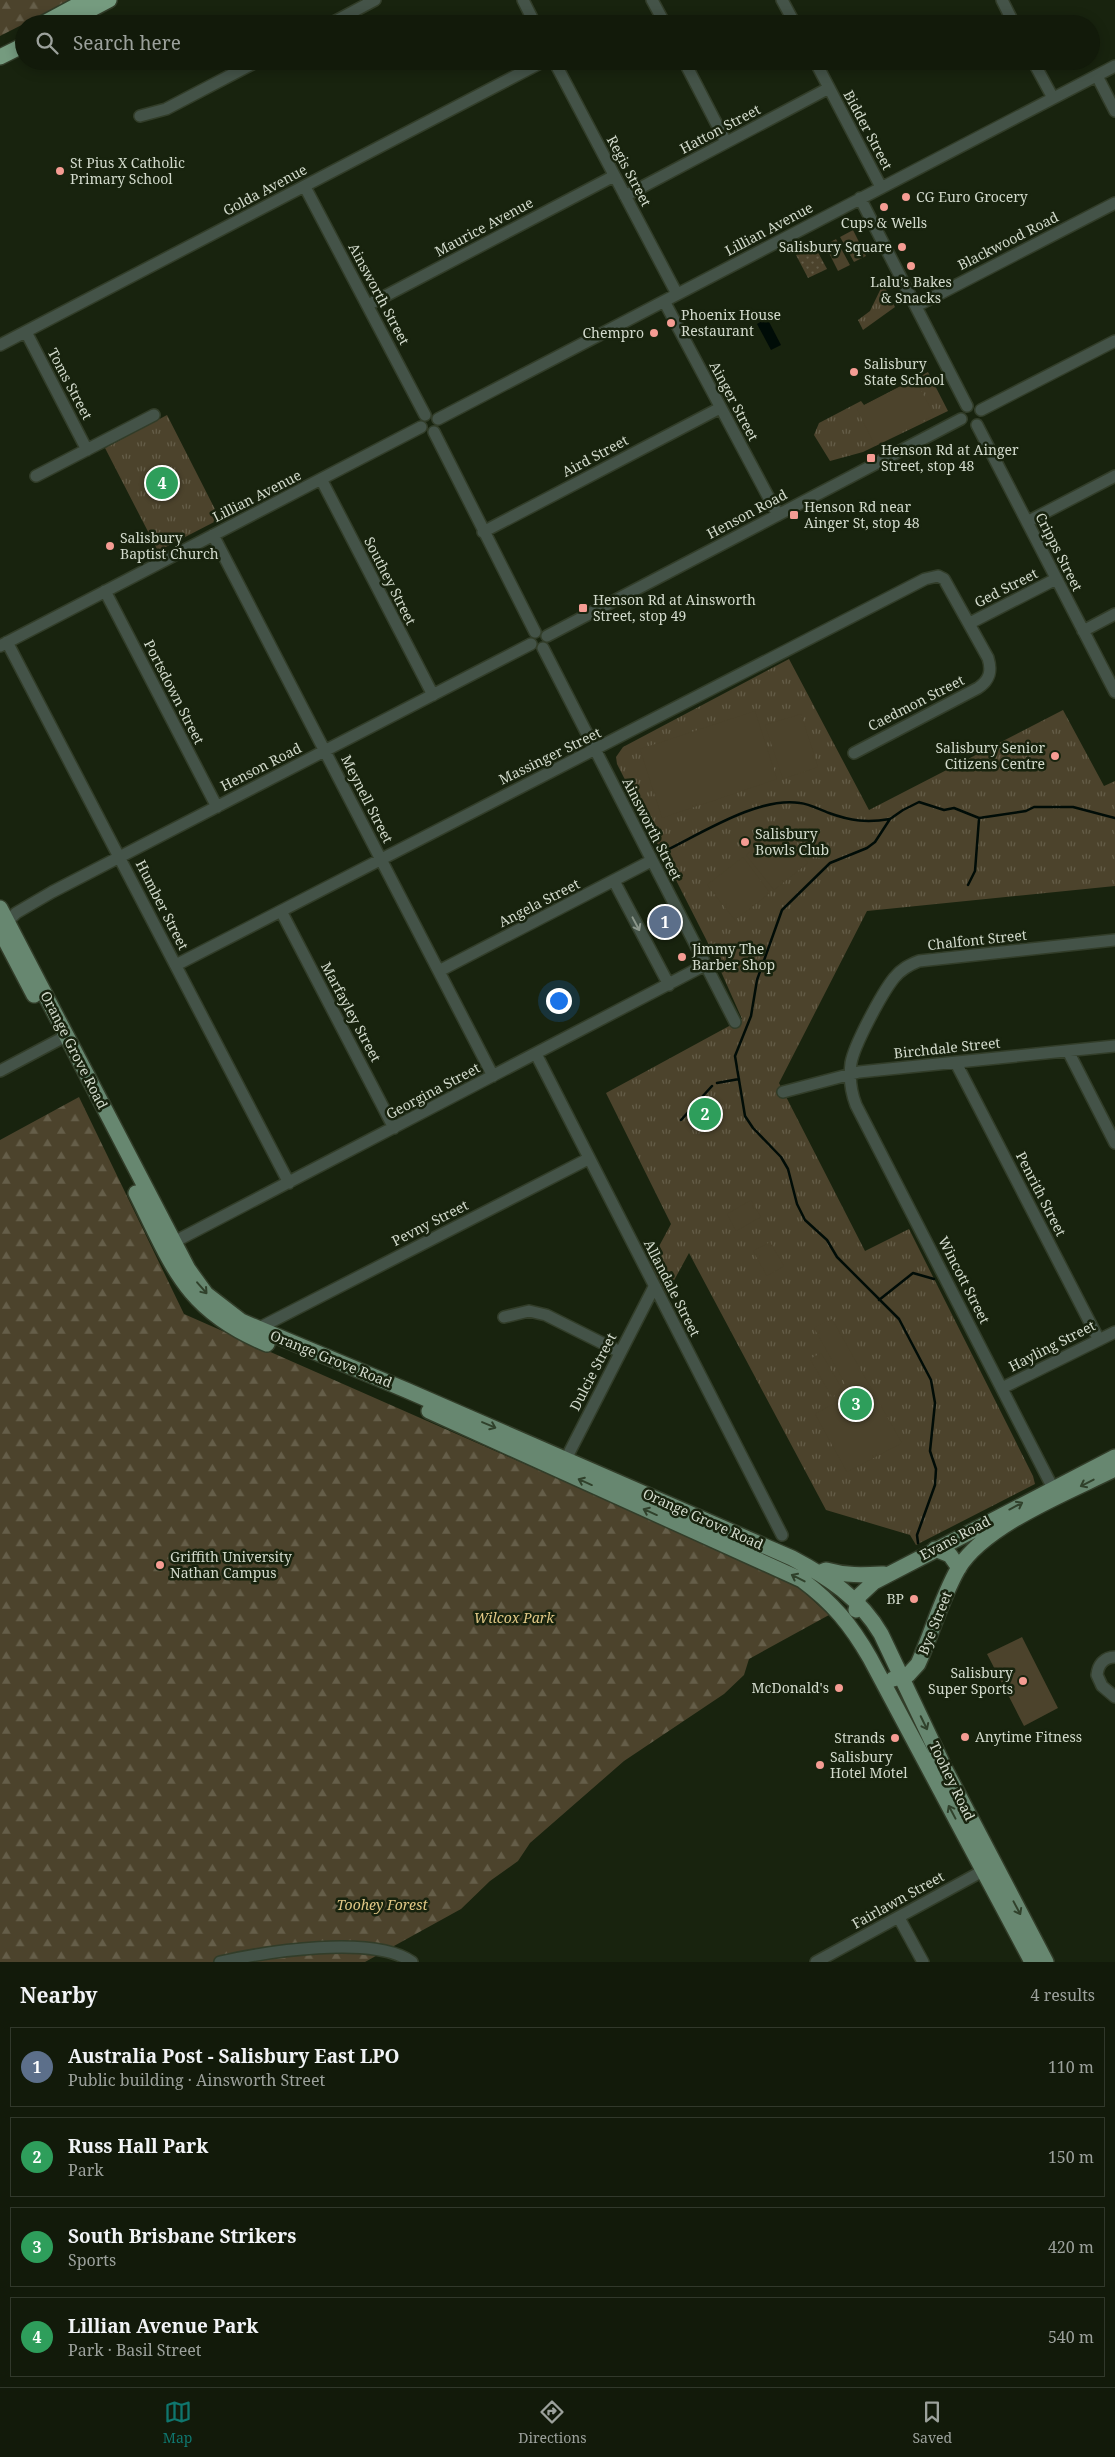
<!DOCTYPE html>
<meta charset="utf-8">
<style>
:root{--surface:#121a0a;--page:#1b2313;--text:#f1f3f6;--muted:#9ca19c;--line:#31382b;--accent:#0f766e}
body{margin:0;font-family:"Noto Serif",serif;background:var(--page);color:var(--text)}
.you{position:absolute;left:558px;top:1000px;width:18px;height:18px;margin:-12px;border:4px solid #fff;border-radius:50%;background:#1a73e8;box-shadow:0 0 0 8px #1a73e833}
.badge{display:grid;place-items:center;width:32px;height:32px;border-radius:50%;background:var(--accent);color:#fff;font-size:16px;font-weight:700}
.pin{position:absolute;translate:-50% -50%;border:2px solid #fff;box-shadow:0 1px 5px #0006}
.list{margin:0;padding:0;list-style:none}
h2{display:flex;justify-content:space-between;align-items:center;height:65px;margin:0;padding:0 20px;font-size:21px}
h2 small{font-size:16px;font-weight:400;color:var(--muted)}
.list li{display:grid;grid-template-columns:32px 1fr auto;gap:15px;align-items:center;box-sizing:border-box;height:80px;margin:0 10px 10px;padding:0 10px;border:1px solid var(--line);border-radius:0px}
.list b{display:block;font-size:19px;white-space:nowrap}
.list p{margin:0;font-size:16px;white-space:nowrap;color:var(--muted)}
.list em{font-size:16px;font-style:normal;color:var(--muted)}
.icon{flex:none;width:28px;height:28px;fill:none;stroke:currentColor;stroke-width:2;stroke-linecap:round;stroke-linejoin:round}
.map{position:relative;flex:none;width:1115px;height:1962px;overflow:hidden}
.search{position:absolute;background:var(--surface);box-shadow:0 2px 12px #0003;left:15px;right:15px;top:15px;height:55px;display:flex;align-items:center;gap:12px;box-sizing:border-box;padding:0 18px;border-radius:28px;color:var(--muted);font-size:19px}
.sheet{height:425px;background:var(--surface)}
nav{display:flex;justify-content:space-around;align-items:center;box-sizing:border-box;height:70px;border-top:1px solid var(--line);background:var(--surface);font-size:14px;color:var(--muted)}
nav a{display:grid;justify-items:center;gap:2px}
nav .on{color:var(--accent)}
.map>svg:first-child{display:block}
.grass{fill:url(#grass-tufts)}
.forest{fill:url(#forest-firs)}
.garden{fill:url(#garden-dots)}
.pitch{fill:#4c432c}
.water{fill:#000c07}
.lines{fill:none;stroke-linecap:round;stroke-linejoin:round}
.stream{stroke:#000c07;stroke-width:2.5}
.minor-casing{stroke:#323d29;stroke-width:14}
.major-casing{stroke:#323d29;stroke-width:18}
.highway-casing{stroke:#323d29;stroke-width:18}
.minor{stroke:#445348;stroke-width:11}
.major{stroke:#678770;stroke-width:15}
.highway{stroke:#759b7f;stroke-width:15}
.oneway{stroke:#8b968a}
.oneway2{stroke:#30412b}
.poi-dot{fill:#f59c93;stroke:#18230e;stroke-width:2}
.labels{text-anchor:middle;stroke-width:5;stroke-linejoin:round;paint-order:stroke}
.street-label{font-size:14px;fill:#d2dacc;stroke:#18230e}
.poi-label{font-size:14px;fill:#d2dacc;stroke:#18230e;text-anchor:start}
.park-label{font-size:14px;font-style:italic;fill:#e1c886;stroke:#18230e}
</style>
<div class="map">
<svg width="1115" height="1962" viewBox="0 0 1115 1962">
<defs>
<pattern id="grass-tufts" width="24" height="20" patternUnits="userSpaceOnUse" patternTransform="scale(1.25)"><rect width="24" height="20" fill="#4c432c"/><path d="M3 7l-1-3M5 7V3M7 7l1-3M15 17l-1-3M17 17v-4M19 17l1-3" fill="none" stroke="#655e49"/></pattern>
<pattern id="forest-firs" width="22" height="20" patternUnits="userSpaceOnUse" patternTransform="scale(1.25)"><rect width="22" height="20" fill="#4c432c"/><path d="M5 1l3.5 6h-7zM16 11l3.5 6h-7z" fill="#655e49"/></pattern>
<pattern id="garden-dots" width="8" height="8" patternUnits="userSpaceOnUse" patternTransform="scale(1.25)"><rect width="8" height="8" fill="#4c432c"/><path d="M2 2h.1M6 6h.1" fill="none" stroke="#655e49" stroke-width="1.8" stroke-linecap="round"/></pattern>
</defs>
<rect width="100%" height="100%" fill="#18230e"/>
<path class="grass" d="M 883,284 L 895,307 L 863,330 L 858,320 L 870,311 Z
M 928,372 L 948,411 L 863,452 L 830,461 L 814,435 L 819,423 L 861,401 L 864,405 Z
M 167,415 L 220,519 L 158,551 L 105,448 Z
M 789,659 L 869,810 L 1063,710 L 1104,786 L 1115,781 L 1115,886 L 867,911 L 779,1083 L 865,1251 L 909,1229 L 1033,1476 L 1035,1484 L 916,1545 L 910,1535 L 826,1510 L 689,1253 L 666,1295 L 650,1263 L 671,1224 L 606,1093 L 742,1019 L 711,949 L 617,764 L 616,757 L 623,747 Z"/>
<path class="forest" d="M 0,0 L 71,0 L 0,36 Z
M 79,1097 L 184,1314 L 793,1582 L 829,1615 L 749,1659 L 744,1675 L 724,1694 L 624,1761 L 530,1843 L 518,1861 L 490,1881 L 461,1909 L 365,1962 L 0,1962 L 0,1140 Z"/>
<path class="garden" d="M 814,245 L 827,269 L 808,278 L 796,255 Z"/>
<path class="pitch" d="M 853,230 L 866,256 L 854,262 L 840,237 Z
M 836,239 L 850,265 L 838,271 L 825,245 Z
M 915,379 L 934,415 L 875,446 L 857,409 Z
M 755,711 L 777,779 L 662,818 L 640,749 Z
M 801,714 L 818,767 L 783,779 L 765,725 Z
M 781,827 L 808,863 L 774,890 L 746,855 Z
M 743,857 L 770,893 L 735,920 L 707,885 Z
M 751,1200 L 761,1217 L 736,1231 L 727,1214 Z
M 770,1242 L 784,1266 L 767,1276 L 753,1251 Z
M 832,1319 L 902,1443 L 847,1472 L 815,1414 L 851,1394 L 814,1328 Z
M 821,1353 L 843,1390 L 832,1397 L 810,1359 Z
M 1022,1637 L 1058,1708 L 1024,1726 L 987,1654 Z"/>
<path class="water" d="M 767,318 L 781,345 L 771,350 L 757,324 Z"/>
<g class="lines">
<path class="stream" d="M 667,850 C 702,833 760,796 800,803 C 810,804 820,810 829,813 C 851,821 867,823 890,819
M 968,885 L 975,871 L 979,819
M 717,1083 L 739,1079
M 681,1120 L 712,1086
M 879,1300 L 913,1273 L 934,1279
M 918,1543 L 917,1535 L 935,1485 L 936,1469 L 930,1451 L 935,1403 L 931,1380 L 899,1319 L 837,1257 L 827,1240 L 805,1220 L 797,1204 L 788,1169 L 781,1157 L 753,1128 L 745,1116 L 735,1056 L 751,1016 L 757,980 L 782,910 L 830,863 L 867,848 L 875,842 L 890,819 L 903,810 L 919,802 L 944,810 L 954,808 L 979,818 L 1026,811 L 1034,807 L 1073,807 L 1115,818"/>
<defs>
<path id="minor" d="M 523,0 L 535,24
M 652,0 L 665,24
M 782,0 L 795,24
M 1002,0 L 1014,24
M 330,24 L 375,0
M 554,61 L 677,294
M 684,61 L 726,142
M 815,61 L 881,187
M 1033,61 L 1053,98
M 1097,76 L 1115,111
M 140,116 L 166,109 L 258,61
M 305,187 L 425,415
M 625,196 L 829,88
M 860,198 L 967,406
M 664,301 L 778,515
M 368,305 L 614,176
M 916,306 L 1115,203
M 26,332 L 87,450
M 0,345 L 544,61
M 981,410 L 1115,341
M 438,419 L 1115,66
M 977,425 L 1115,692
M 434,432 L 535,632
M 36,476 L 154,415
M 321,479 L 433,695
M 1027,522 L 1115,476
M 483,532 L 720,408
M 213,535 L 493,1076
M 105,591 L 217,807
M 970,623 L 1056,579
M 1083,631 L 1115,614
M 547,636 L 961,419
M 7,642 L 289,1183
M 0,646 L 421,427
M 543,648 L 735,1022
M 614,881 L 669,985
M 281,911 L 394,1128
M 2,927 L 16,913 L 52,892 L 531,644
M 176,965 L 925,579 L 938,576 L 944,579 L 988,658 C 992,671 990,680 978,688 L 854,753
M 439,971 L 651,861
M 1068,1051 L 1115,1143
M 536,1054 L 782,1535
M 956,1063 L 1099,1340
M 0,1071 L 66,1036
M 783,1092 L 859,1072 L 1115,1046
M 174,1242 L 705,965
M 504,1317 L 529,1311 L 546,1315 L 620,1352
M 257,1329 L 588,1159
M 1002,1388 L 1115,1332
M 565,1466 L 570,1451 L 654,1287
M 1057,1496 L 856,1105 C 851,1092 849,1078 851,1063 C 854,1045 882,993 894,978 C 901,969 909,965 919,961 L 1115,940
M 1115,1657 C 1104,1657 1098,1665 1097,1675 L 1102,1686 L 1115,1697
M 899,1918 L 923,1962
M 220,1962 C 265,1952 373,1934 412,1962
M 816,1962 L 990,1867"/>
<path id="major" d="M 0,908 L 188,1269 L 206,1294 L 241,1321 L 406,1390 L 792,1558 C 828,1577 860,1598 881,1634 L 946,1771 L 1046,1962
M 0,930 L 34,995
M 136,1193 C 173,1267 185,1310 267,1344
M 429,1411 L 802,1580 C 833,1603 851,1625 870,1658 L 1032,1962
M 935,1549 L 950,1555 L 959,1568
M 821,1572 L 826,1570 C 847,1576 863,1575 884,1574
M 856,1610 L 859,1596 L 874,1582 L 1115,1457
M 893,1679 L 908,1675 L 918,1664 C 932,1633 941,1599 958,1569 C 984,1525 1069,1492 1115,1469"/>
<path id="highway" d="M 77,17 L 109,0
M 42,24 L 87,0
M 0,57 L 24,45"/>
</defs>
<use href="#minor" class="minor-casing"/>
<use href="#major" class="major-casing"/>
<use href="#highway" class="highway-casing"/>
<use href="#minor" class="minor"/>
<use href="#major" class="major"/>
<use href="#highway" class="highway"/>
</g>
<defs><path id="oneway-shaft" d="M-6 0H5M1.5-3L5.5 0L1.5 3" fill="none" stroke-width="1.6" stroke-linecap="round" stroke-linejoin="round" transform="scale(1.25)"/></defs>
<use class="oneway" href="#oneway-shaft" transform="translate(636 924) rotate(62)"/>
<g class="oneway2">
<use href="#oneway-shaft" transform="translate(202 1288) rotate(49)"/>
<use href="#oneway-shaft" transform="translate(489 1425) rotate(23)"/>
<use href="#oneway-shaft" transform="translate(585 1482) rotate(-156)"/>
<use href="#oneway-shaft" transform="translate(1087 1483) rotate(153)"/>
<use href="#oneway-shaft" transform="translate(1016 1506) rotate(-28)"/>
<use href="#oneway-shaft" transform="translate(650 1512) rotate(-156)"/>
<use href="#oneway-shaft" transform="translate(798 1578) rotate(-153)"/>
<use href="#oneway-shaft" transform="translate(924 1723) rotate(64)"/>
<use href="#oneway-shaft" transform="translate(952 1812) rotate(-118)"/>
<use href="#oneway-shaft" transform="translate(1017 1908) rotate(62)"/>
</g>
<g class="poi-dot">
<circle cx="60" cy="171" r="5"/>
<circle cx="906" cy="197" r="5"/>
<circle cx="884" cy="207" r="5"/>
<circle cx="902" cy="247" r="5"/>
<circle cx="911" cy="266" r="5"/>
<circle cx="671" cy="323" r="5"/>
<circle cx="654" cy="333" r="5"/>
<circle cx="854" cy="372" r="5"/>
<rect x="866" y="453" width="10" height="10" rx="2.5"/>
<rect x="789" y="510" width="10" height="10" rx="2.5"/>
<circle cx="110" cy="546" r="5"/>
<rect x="578" y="603" width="10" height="10" rx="2.5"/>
<circle cx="1055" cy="756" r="5"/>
<circle cx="745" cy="842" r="5"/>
<circle cx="682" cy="957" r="5"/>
<circle cx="160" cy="1565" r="5"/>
<circle cx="914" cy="1599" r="5"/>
<circle cx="1023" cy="1681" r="5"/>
<circle cx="839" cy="1688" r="5"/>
<circle cx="965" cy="1737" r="5"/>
<circle cx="895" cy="1738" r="5"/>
<circle cx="820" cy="1765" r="5"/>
</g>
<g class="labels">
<g class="street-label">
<text transform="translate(720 129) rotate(-28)" y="5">Hatton Street</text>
<text transform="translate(868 130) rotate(62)" y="5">Bidder Street</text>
<text transform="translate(629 171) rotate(62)" y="5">Regis Street</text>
<text transform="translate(265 190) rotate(-28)" y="5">Golda Avenue</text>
<text transform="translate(484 227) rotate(-28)" y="5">Maurice Avenue</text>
<text transform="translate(769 229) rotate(-28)" y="5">Lillian Avenue</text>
<text transform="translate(1008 241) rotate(-27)" y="5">Blackwood Road</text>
<text transform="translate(379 294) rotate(62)" y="5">Ainsworth Street</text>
<text transform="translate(70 384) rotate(62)" y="5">Toms Street</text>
<text transform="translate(734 401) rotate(62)" y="5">Ainger Street</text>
<text transform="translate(595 456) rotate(-28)" y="5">Aird Street</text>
<text transform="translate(257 496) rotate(-27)" y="5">Lillian Avenue</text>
<text transform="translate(747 514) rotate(-28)" y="5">Henson Road</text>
<text transform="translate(1059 552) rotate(63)" y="5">Cripps Street</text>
<text transform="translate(390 581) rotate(63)" y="5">Southey Street</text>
<text transform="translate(1006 588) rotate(-27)" y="5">Ged Street</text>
<text transform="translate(174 692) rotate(63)" y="5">Portsdown Street</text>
<text transform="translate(916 703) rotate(-27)" y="5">Caedmon Street</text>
<text transform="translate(550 756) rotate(-26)" y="5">Massinger Street</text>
<text transform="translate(261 767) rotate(-27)" y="5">Henson Road</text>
<text transform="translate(367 799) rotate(63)" y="5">Meynell Street</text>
<text transform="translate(652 829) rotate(63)" y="5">Ainsworth Street</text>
<text transform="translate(539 903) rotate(-27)" y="5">Angela Street</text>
<text transform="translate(162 905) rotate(63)" y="5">Humber Street</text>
<text transform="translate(977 940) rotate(-6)" y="5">Chalfont Street</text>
<text transform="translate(351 1012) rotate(62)" y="5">Marfayley Street</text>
<text transform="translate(947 1048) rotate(-6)" y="5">Birchdale Street</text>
<text transform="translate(74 1050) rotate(63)" y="5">Orange Grove Road</text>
<text transform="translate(433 1091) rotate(-28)" y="5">Georgina Street</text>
<text transform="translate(1041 1194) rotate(63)" y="5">Penrith Street</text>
<text transform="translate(430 1223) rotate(-27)" y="5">Pevny Street</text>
<text transform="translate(964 1280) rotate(63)" y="5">Wincott Street</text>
<text transform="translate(672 1288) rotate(63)" y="5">Allandale Street</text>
<text transform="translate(1052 1346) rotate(-27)" y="5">Hayling Street</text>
<text transform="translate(331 1359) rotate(22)" y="5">Orange Grove Road</text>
<text transform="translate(593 1372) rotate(-63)" y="5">Dulcie Street</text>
<text transform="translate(703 1519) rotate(24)" y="5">Orange Grove Road</text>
<text transform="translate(955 1538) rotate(-28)" y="5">Evans Road</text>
<text transform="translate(935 1623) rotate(-68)" y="5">Bye Street</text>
<text transform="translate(952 1781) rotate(64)" y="5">Toohey Road</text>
<text transform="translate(898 1900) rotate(-29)" y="5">Fairlawn Street</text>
</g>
<g class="poi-label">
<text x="70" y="168">St Pius X Catholic<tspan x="70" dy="16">Primary School</tspan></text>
<text x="916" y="202">CG Euro Grocery</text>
<text x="884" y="228" text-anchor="middle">Cups &amp; Wells</text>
<text x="892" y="252" text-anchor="end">Salisbury Square</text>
<text x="911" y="287" text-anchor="middle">Lalu's Bakes<tspan x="911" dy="16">&amp; Snacks</tspan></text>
<text x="681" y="320">Phoenix House<tspan x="681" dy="16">Restaurant</tspan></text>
<text x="644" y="338" text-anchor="end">Chempro</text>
<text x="864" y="369">Salisbury<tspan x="864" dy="16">State School</tspan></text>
<text x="881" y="455">Henson Rd at Ainger<tspan x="881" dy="16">Street, stop 48</tspan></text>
<text x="804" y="512">Henson Rd near<tspan x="804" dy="16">Ainger St, stop 48</tspan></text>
<text x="120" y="543">Salisbury<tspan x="120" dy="16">Baptist Church</tspan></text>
<text x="593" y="605">Henson Rd at Ainsworth<tspan x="593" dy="16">Street, stop 49</tspan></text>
<text x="1045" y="753" text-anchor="end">Salisbury Senior<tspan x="1045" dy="16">Citizens Centre</tspan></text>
<text x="755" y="839">Salisbury<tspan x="755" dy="16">Bowls Club</tspan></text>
<text x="692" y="954">Jimmy The<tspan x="692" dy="16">Barber Shop</tspan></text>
<text x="170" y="1562">Griffith University<tspan x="170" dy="16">Nathan Campus</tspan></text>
<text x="904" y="1604" text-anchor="end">BP</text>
<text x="1013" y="1678" text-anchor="end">Salisbury<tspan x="1013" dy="16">Super Sports</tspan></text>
<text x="829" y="1693" text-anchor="end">McDonald's</text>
<text x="975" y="1742">Anytime Fitness</text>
<text x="885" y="1743" text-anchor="end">Strands</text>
<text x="830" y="1762">Salisbury<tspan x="830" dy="16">Hotel Motel</tspan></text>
</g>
<g class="park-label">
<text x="514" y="1623">Wilcox Park</text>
<text x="382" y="1910">Toohey Forest</text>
</g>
</g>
</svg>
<div class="you"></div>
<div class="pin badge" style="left:665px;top:922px;background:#5c6f8a">1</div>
<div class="pin badge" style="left:705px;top:1114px;background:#2e9e5b">2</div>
<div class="pin badge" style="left:856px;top:1404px;background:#2e9e5b">3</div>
<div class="pin badge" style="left:162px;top:483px;background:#2e9e5b">4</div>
<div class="search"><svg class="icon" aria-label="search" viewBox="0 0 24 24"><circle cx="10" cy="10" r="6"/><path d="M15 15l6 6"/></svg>Search here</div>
</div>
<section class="sheet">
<h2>Nearby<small>4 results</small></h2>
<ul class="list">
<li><span class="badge" style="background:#5c6f8a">1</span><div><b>Australia Post - Salisbury East LPO</b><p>Public building · Ainsworth Street</p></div><em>110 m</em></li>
<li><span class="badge" style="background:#2e9e5b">2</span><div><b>Russ Hall Park</b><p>Park</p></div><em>150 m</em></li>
<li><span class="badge" style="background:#2e9e5b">3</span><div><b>South Brisbane Strikers</b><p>Sports</p></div><em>420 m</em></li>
<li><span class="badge" style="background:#2e9e5b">4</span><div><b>Lillian Avenue Park</b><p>Park · Basil Street</p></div><em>540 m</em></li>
</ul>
</section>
<nav>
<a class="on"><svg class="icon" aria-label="map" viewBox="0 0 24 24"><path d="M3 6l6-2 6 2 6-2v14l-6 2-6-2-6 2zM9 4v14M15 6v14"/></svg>Map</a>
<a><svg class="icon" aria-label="directions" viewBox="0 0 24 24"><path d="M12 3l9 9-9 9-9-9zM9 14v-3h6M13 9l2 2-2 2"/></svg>Directions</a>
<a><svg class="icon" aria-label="saved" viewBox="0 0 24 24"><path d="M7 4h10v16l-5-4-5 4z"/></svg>Saved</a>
</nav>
